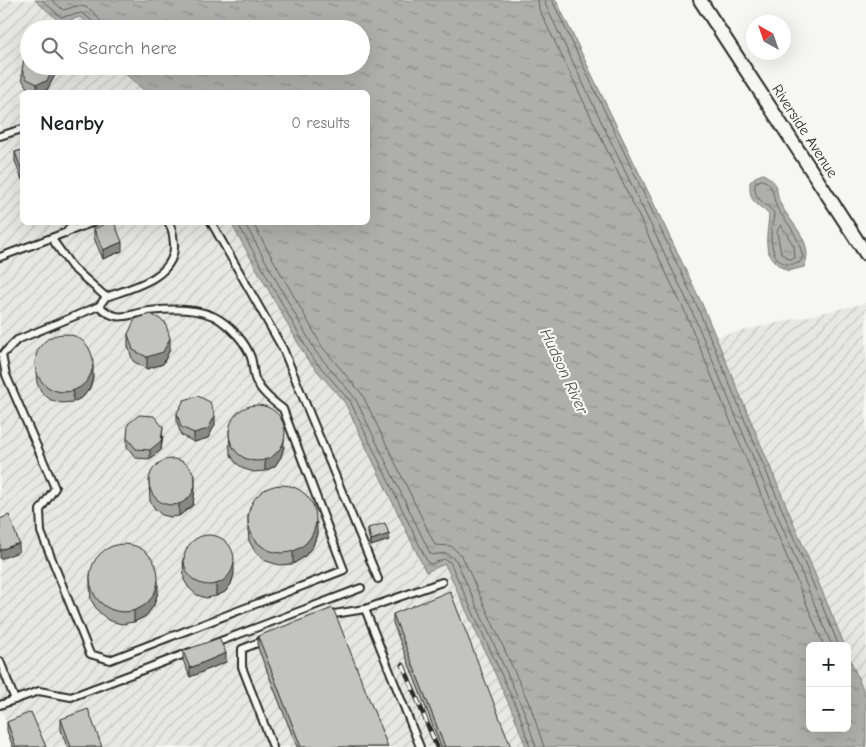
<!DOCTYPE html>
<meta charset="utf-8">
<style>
:root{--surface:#fff;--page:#f2f2f2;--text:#202124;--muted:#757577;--line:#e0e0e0}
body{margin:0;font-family:"Comic Neue",sans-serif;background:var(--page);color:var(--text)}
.controls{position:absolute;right:15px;bottom:15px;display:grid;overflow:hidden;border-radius:8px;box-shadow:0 5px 20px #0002}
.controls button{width:45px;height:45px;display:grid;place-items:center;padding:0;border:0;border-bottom:1px solid var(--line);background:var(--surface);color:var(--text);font:25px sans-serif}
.compass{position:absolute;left:746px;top:15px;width:45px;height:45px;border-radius:50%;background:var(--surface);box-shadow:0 5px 20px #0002;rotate:320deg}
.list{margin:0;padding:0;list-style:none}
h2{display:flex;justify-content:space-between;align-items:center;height:65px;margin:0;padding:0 20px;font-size:21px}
h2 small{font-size:16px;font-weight:400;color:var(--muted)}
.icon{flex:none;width:28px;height:28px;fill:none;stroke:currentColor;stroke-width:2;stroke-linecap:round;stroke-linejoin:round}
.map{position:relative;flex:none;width:866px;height:747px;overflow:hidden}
.search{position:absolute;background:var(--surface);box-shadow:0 5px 20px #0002;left:20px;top:20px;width:350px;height:55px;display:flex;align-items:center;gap:12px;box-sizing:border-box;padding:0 18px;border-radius:28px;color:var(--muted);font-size:19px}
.panel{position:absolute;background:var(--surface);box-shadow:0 5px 20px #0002;left:20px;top:90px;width:350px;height:135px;border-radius:8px}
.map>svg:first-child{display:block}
.industrial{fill:url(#industrial-furrows)}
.water{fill:url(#water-ripples);stroke:#7a7a78}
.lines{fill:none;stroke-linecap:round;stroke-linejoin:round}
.shore{stroke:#5f5f5e;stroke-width:1}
.service-casing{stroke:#2b2b2b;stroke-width:10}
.minor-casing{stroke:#2b2b2b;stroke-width:16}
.service{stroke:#f6f6f2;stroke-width:6}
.minor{stroke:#f6f6f2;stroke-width:12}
.rail-casing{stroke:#2b2b2b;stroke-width:5}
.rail{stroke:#f6f6f2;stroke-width:3;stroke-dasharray:9;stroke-linecap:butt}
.wall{fill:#a8a8a5;stroke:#2b2b2b}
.shaded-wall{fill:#888886;stroke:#2b2b2b}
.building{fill:#c3c3c0;stroke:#2b2b2b}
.labels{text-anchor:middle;stroke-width:4.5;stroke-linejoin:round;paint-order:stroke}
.street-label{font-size:15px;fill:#2b2b2b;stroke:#f6f6f2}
.water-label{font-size:16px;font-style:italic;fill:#525251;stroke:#f6f6f2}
</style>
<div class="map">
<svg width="866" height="747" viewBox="0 0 866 747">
<defs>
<pattern id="industrial-furrows" width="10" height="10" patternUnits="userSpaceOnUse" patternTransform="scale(1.25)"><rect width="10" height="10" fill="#e7e7e3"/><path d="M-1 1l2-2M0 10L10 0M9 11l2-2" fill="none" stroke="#c6c6c3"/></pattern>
<pattern id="water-ripples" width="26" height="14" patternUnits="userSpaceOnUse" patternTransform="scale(1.25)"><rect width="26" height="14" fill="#aeaeab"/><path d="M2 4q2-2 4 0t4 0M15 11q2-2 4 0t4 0" fill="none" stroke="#8e8e8b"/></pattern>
</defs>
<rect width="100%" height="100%" fill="#f6f6f2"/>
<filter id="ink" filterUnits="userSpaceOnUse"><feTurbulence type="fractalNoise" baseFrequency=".02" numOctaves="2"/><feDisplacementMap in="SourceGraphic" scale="10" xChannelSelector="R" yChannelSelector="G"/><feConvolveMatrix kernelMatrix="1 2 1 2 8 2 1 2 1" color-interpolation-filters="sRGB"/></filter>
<g filter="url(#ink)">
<path class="industrial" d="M 0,0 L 35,0 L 60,23 L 80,17 L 94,29 L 29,29 L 29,66 L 116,66 L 146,92 L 22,92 L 22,222 L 231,223 L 307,359 L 345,403 L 426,572 L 445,564 L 514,715 L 526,747 L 16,747 L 0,706 Z
M 866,303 L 866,697 L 847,652 L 847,646 L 845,646 L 715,337 Z"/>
<path class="water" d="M 35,0 L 556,0 L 702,304 L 845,646 L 810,646 L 810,728 L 847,728 L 847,652 L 866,697 L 866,747 L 526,747 L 514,715 L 445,564 L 426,572 L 345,403 L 307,359 L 231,223 L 368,222 L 368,92 L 146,92 L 116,66 L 361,66 L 361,29 L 94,29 L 80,17 L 61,23 Z
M 763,174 C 782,184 774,192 781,205 C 792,225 815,243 804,267 L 788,271 C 760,257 767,240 769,215 C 756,201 749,204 750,182 L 755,177 Z"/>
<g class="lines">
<path class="shore" d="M 42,0 L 61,17 L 82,13 L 95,23 L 97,29
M 52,0 L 63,10 C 68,9 74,6 80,6 C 90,6 102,19 103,29
M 538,0 L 539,9 L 685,312 L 824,646
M 545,0 L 546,6 L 691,309 L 832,646
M 552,0 L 697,306 L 839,646
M 762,180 C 775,184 772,195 776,205 C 778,212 785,219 789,225 C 796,235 800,245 803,257 L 799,263 C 777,269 771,253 771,233 C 771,226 774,220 774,213 C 766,202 753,201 755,183 Z
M 237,222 L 311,356 L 350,401 L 428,563 L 431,564 L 444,559 L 450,562 L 519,713 L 530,747
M 244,222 L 316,352 L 355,398 L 431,555 L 446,553 L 456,560 L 524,711 L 536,747
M 252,222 L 323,348 L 362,394 L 435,545 L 451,546 L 462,556 L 531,708 L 544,747
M 781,225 L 794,246 L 795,258 L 789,259 L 781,253 L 777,232 Z"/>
<defs>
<path id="service" d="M 0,136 L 22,129
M 211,222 L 283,349 L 378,579
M 66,233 L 73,222
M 52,239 L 72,267 L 106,297 L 99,306 L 17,340 L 2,355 L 6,375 L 55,488 L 40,510 L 41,532 L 90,654 L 110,660 L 344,570 L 283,409 C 273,401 262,393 256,381 C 252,373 254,363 250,355 C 245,342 232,328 220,320 C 201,307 171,309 149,311 C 127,314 118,324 99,306
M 0,257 L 94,222
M 106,297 C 131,288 176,278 174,244 C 173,235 173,230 168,222
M 365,609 L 420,747
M 328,615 L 365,609 L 442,582
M 265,640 L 242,649 L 242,667 L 273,747
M 213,644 L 361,588
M 0,661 L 15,700
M 0,705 L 39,691 L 71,697 L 190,652"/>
<path id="minor" d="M 700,0 L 866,254"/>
</defs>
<use href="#service" class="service-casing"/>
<use href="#minor" class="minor-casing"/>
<use href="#service" class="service"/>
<use href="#minor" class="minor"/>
<defs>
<path id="rail" d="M 403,665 L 437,747"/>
</defs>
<use href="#rail" class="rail-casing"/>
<use href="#rail" class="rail"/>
</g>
<path class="wall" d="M 22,70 L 54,77 L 47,90 L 37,92 L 27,88 L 22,79 Z
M 22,150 L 22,180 L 15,161 L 15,152 Z
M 94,229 L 122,251 L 103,259 L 94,238 Z
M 128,334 L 170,349 L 163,364 L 147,369 L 133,361 L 128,346 Z
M 36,360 L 93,377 L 90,388 L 83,397 L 73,402 L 62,403 L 51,400 L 42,393 L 37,383 L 36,372 Z
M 177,413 L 215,425 L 208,438 L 194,442 L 181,435 L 177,422 Z
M 229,430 L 284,447 L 281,457 L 275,466 L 265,471 L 254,472 L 244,469 L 235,462 L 230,453 Z
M 163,436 L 161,450 L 150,459 L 136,458 L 127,447 L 127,438 Z
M 149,480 L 195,487 L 193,505 L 179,516 L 171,517 L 162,515 L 155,509 L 150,501 Z
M 248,516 L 317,534 L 313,546 L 304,557 L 293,564 L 279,565 L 266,561 L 256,553 L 249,541 L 248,528 Z
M 368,528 L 389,540 L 371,546 L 368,534 Z
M 183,558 L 234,574 L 231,584 L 225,592 L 216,596 L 206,598 L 197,595 L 189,588 L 184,580 Z
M 90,575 L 158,592 L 154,605 L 146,616 L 134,622 L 121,624 L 108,620 L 98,611 L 91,600 L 90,586 Z
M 393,614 L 511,747 L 441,747 L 393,623 Z
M 258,636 L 388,747 L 297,747 L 258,648 Z
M 183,651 L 226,662 L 190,677 L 183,660 Z
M 61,719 L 102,747 L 67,747 L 61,730 Z
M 7,722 L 46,747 L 13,747 L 7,731 Z"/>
<path class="shaded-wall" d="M 54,68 L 54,77 L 47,90 L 37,92 L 37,84 Z
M 122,242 L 122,251 L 103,259 L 103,250 Z
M 170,338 L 170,349 L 163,364 L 147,369 L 147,357 Z
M 93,365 L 93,377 L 90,388 L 83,397 L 73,402 L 73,390 Z
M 215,416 L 215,425 L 208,438 L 194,442 L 194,433 Z
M 163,427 L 161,450 L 150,459 L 150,450 Z
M 284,435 L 284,447 L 281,457 L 275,466 L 265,471 L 265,459 Z
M 195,475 L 195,487 L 193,505 L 179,516 L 179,504 Z
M 317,522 L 317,534 L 313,546 L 304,557 L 293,564 L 293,552 Z
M 389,534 L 389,540 L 371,546 L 371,540 Z
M 19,543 L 19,552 L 0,559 L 0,550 Z
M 234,563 L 234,574 L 231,584 L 225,592 L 216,596 L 216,585 Z
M 158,581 L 158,592 L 154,605 L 146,616 L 134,622 L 134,611 Z
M 226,653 L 226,662 L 190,677 L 190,668 Z"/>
<path class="building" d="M 29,57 L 29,66 L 53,66 L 54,68 L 47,81 L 37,84 L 27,79 L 22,70 L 24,59 Z
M 22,150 L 22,171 L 15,152 Z
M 109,222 L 114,222 L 122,242 L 103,250 L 94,229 Z
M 151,314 L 165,322 L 170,338 L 163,352 L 147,357 L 133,350 L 128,334 L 135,319 Z
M35 363a29 29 0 1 1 58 0a29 29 0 1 1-58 0Z
M 198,396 L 210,402 L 215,416 L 208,429 L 194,433 L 181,427 L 177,413 L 184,400 Z
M229 433a28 28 0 1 1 56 0a28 28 0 1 1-56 0Z
M 139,415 L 154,416 L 163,427 L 161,441 L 150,450 L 136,449 L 127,438 L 128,424 Z
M149 482a23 23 0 1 1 46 0a23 23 0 1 1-46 0Z
M248 519a34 34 0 1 1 68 0a34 34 0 1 1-68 0Z
M 9,515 L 19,543 L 0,550 L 0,519 Z
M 385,523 L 389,534 L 371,540 L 368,528 Z
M184 560a25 25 0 1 1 50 0a25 25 0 1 1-50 0Z
M90 578a34 34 0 1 1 68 0a34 34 0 1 1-68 0Z
M 450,591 L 511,747 L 445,747 L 393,614 Z
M 333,608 L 388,747 L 301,747 L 258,636 Z
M 219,638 L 226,653 L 190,668 L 183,651 Z
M 88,709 L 102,747 L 71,747 L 61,719 Z
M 31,712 L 46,747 L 16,747 L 7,722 Z"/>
</g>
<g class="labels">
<g class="street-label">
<text transform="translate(805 131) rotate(57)" y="5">Riverside Avenue</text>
</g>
<g class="water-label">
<text transform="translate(565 371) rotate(65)" y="6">Hudson River</text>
</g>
</g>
</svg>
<div class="controls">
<button>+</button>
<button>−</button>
</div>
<svg class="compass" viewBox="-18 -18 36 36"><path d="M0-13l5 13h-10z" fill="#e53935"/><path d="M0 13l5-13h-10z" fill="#757577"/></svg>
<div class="search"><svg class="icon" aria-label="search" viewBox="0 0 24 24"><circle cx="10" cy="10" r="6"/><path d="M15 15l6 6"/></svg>Search here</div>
<section class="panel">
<h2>Nearby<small>0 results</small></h2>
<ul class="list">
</ul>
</section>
</div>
